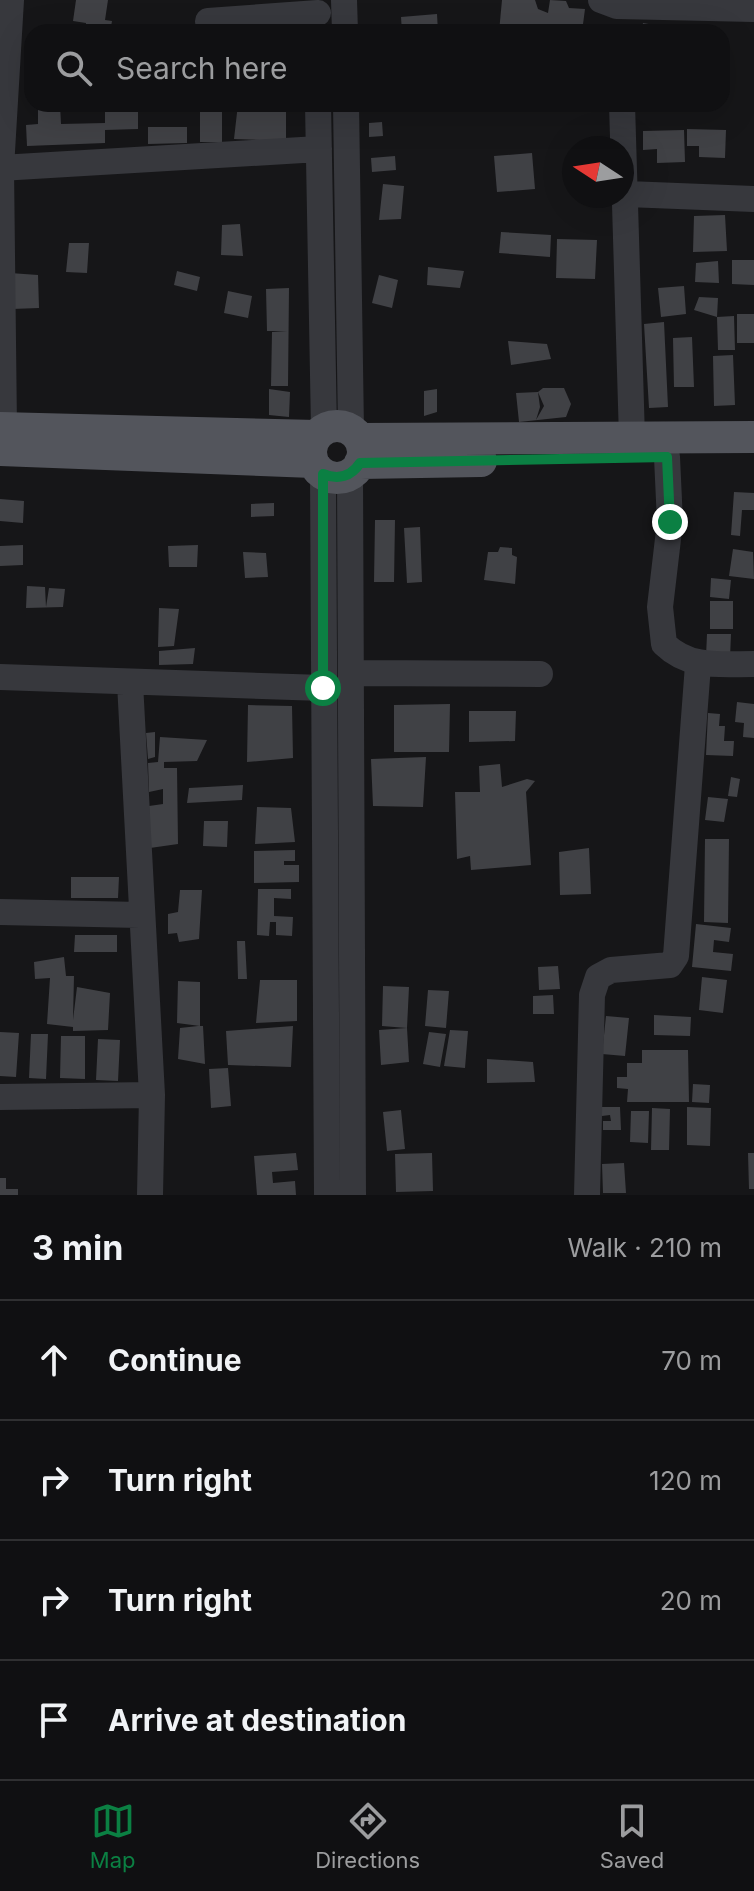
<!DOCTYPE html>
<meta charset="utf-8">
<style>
:root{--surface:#101012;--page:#19191b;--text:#f1f3f6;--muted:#9c9d9f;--line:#303032;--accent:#0b8043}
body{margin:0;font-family:Inter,sans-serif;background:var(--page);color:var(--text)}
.compass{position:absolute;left:562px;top:136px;width:72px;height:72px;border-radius:50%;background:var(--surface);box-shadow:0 8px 32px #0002;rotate:282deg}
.stop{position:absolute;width:24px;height:24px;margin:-18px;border:6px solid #0b8043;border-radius:50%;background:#fff}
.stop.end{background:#0b8043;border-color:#fff;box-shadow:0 2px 8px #0008}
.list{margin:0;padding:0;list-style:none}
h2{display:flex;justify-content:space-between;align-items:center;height:104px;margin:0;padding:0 32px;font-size:34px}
h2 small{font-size:26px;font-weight:400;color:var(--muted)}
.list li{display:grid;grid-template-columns:52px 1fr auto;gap:24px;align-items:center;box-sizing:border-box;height:120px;padding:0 32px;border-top:2px solid var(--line)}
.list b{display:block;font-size:30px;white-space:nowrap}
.list em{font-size:26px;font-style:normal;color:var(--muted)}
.icon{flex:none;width:44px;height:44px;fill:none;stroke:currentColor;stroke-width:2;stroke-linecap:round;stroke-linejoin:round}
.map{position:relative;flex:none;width:754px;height:1195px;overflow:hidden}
.search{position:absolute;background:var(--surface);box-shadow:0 8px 32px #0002;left:24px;right:24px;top:24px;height:88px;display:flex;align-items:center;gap:20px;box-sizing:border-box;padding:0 28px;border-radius:24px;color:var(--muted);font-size:30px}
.sheet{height:584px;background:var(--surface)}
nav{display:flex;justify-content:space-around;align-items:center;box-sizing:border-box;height:112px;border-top:2px solid var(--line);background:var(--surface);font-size:22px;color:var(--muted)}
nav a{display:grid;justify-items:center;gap:4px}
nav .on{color:var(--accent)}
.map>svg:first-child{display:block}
.building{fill:#404145}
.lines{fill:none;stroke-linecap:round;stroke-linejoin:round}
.minor{stroke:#37383d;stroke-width:26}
.major{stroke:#53555c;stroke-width:32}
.route{stroke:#0b8043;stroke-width:10}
</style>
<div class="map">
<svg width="754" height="1195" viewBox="0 0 754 1195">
<rect width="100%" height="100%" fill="#161618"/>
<path class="building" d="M 76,0 L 108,0 L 105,20 L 112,21 L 110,32 L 85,32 L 86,23 L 73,21 Z
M 502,0 L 535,0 L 538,9 L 548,13 L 550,0 L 566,1 L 569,8 L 585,9 L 582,32 L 499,32 Z
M 437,14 L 438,32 L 402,32 L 401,17 Z
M 643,23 L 677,29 L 677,32 L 641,32 Z
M 722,51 L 730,52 L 728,93 L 722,93 Z
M 38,104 L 60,104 L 61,124 L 105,123 L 105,104 L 125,104 L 125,109 L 138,109 L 138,129 L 105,130 L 105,143 L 27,146 L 26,125 L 38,124 Z
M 238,104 L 286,104 L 286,141 L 234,139 Z
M 222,105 L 222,142 L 200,142 L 200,106 Z
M 382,122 L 383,136 L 369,137 L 369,123 Z
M 148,127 L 187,127 L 187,143 L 148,144 Z
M 687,129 L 726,130 L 725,158 L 699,157 L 699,146 L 687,146 Z
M 684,130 L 685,162 L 657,163 L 657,149 L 643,150 L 643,131 Z
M 532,153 L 535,189 L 497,192 L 494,156 Z
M 395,156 L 396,170 L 372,172 L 371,158 Z
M 383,184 L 404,186 L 401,219 L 379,220 Z
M 725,215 L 727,251 L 693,252 L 694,216 Z
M 240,224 L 243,256 L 221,255 L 222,225 Z
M 501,232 L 551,235 L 550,257 L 499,253 Z
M 557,239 L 597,240 L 595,279 L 556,278 Z
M 69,243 L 89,243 L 87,273 L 66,272 Z
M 732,260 L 754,260 L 754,285 L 732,284 Z
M 718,261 L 719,283 L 695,282 L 696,263 Z
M 428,267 L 464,271 L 460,288 L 427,285 Z
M 177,271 L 200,277 L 197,291 L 174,285 Z
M 10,273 L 38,275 L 39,308 L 12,309 Z
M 379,275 L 398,280 L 392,308 L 372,303 Z
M 684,286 L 686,314 L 661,317 L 658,288 Z
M 289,288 L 288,386 L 271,386 L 272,332 L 287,331 L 267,331 L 266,289 Z
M 228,291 L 252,296 L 248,318 L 224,313 Z
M 699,297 L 718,298 L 717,317 L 734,316 L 735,350 L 718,350 L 717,317 L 694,310 Z
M 737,314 L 754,314 L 754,343 L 737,343 Z
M 664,322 L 668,407 L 649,408 L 644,324 Z
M 692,337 L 694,387 L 674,387 L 673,338 Z
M 508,341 L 547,344 L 551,359 L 511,365 Z
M 733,355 L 735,405 L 714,406 L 713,356 Z
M 543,388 L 564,388 L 571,404 L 566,417 L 519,422 L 516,393 L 538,392 L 540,407 L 536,420 L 544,406 L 538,392 Z
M 269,389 L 290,392 L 289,417 L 269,415 Z
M 437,389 L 437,412 L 424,416 L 424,391 Z
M 734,492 L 754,493 L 754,510 L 742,510 L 740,536 L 731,535 Z
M 0,499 L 24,501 L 23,523 L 0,521 Z
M 274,503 L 274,516 L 251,517 L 251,504 Z
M 375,520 L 395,520 L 394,582 L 374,582 Z
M 420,527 L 422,582 L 407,583 L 404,528 Z
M 23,545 L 23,565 L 0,566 L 0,546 Z
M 198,545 L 197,567 L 169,567 L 168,546 Z
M 500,547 L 512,548 L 512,555 L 517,557 L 515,584 L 484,580 L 488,552 L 498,552 Z
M 733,549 L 753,552 L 754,579 L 729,576 Z
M 243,552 L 266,553 L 268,577 L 245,578 Z
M 711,578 L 731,580 L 729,599 L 710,597 Z
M 27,586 L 45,587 L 46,607 L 49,588 L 65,589 L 63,607 L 26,608 Z
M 710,601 L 733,601 L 733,629 L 710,629 Z
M 159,608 L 179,609 L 174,646 L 158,647 Z
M 707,634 L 731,634 L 730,658 L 706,657 Z
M 195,648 L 193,664 L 159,665 L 159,651 Z
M 737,702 L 754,704 L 754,738 L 743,737 L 744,723 L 735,722 Z
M 450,704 L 449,752 L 394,752 L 394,705 Z
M 248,705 L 292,706 L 293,758 L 247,762 Z
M 469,711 L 516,711 L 515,741 L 469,742 Z
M 708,713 L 720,714 L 719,726 L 725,726 L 724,741 L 734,741 L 733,756 L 706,755 Z
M 155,732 L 155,757 L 148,759 L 146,733 Z
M 160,737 L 207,740 L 197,761 L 164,762 L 164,768 L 177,768 L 178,844 L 150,848 L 149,806 L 163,804 L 163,789 L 149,792 L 148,763 L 158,762 Z
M 426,757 L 423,807 L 373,806 L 371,759 Z
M 500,764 L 502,787 L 527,779 L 535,781 L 526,792 L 531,865 L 471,870 L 470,856 L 457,859 L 455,792 L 480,792 L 479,766 Z
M 731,777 L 740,779 L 737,797 L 728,796 Z
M 243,785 L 242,800 L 187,803 L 189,788 Z
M 708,797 L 728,799 L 724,822 L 705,820 Z
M 257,807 L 291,808 L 295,842 L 255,844 Z
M 204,821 L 228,821 L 227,847 L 203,846 Z
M 705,839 L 729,839 L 728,923 L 704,922 Z
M 589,848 L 591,894 L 560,895 L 559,852 Z
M 295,850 L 295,861 L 284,861 L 284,865 L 299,865 L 299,882 L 254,883 L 254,851 Z
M 71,877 L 119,877 L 118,898 L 71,898 Z
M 258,889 L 291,889 L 291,899 L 274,898 L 274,916 L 293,917 L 292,936 L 276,935 L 276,922 L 270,922 L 269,936 L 257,935 Z
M 180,890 L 202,890 L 199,939 L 179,942 L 177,933 L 168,934 L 168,914 L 178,912 Z
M 696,924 L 731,928 L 729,942 L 714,940 L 713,952 L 733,954 L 731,971 L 692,967 Z
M 75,935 L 117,935 L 117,952 L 74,952 Z
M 237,941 L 245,941 L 247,979 L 238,979 Z
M 64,957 L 66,976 L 74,976 L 73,1020 L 77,987 L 110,993 L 108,1030 L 73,1031 L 73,1027 L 47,1024 L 50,978 L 35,979 L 34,962 Z
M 558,966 L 560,989 L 539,990 L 538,967 Z
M 702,977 L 727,980 L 723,1013 L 699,1010 Z
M 260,980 L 297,980 L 297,1021 L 256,1023 Z
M 178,981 L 200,982 L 200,1026 L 177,1023 Z
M 383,986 L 409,987 L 407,1028 L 382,1026 Z
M 428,990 L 449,991 L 446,1028 L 425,1026 Z
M 553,995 L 554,1014 L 533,1014 L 533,996 Z
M 654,1015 L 691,1017 L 690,1036 L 654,1035 Z
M 606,1016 L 629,1018 L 625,1056 L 602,1054 Z
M 198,1026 L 203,1026 L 205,1064 L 178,1059 L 180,1028 Z
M 293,1026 L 291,1067 L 228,1065 L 226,1031 Z
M 407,1028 L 409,1062 L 381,1065 L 379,1030 Z
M 450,1030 L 468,1031 L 465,1068 L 444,1066 Z
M 0,1032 L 19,1033 L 16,1077 L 0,1076 Z
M 429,1032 L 446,1034 L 440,1067 L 423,1064 Z
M 31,1034 L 48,1034 L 46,1079 L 29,1078 Z
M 61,1036 L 85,1036 L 85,1079 L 60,1078 Z
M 98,1039 L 120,1040 L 118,1081 L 96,1080 Z
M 642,1050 L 688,1050 L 689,1102 L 627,1102 L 628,1089 L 617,1088 L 617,1077 L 627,1077 L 627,1063 L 642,1063 Z
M 487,1059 L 533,1062 L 535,1082 L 487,1083 Z
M 228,1068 L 231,1106 L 211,1108 L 209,1069 Z
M 693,1084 L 710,1085 L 709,1103 L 692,1102 Z
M 601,1107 L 620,1107 L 621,1130 L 603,1130 L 603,1121 L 611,1121 L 610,1115 L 602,1116 Z
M 687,1107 L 711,1108 L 710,1146 L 687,1145 Z
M 652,1108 L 670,1109 L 669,1150 L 651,1150 Z
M 401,1110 L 405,1149 L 387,1151 L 383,1112 Z
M 631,1111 L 649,1111 L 648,1143 L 630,1142 Z
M 296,1153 L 298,1170 L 272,1172 L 273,1183 L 295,1181 L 296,1195 L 257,1195 L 254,1156 Z
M 432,1153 L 433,1191 L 396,1192 L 395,1154 Z
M 748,1153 L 754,1153 L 754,1189 L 749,1189 Z
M 624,1163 L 626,1193 L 603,1193 L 602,1164 Z
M 0,1178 L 6,1178 L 6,1189 L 18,1189 L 18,1195 L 0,1195 Z"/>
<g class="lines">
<path class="minor" d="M 344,0 L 345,32
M 601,0 L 617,6 L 754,9
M 208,21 L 318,13
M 318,104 L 324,429
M 346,104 L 351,430
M 622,104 L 632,438
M 0,168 L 319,149
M 627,194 L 754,199
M 4,428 L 1,168 L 11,0
M 667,457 L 670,522 L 660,607 L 664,644 C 690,669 720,664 754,664
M 323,474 L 327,1195
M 350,475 L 353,1195
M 353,673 L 540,674
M 0,677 L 323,688
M 130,683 L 152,1095 L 150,1195
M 0,912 L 140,915
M 0,1097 L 152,1095
M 587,1195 L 592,995 L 598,977 L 611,970 L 670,965 L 676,956 L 698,665"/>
<path class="major" d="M311 452a26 26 0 1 1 52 0a26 26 0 1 1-52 0Z
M 0,428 L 316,436
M 360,439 L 754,437
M 0,450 L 313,462
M 360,463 L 481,461"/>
</g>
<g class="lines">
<path class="route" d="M 323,688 L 323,474 C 338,480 351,477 360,463 L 667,457 L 670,522"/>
</g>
</svg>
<svg class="compass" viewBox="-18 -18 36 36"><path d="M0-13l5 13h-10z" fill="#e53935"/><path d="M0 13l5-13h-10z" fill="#9c9d9f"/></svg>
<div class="stop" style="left:323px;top:688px"></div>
<div class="stop end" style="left:670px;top:522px"></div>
<div class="search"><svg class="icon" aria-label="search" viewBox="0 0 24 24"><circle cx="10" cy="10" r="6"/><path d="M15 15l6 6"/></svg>Search here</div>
</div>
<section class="sheet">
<h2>3 min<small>Walk · 210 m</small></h2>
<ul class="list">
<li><svg class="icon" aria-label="ahead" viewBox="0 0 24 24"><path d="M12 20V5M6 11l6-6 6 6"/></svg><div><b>Continue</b></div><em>70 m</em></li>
<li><svg class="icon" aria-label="right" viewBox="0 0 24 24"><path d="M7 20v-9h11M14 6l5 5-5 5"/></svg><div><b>Turn right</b></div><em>120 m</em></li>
<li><svg class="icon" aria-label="right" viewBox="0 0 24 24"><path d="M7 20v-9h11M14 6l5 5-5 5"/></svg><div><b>Turn right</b></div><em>20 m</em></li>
<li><svg class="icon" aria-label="arrive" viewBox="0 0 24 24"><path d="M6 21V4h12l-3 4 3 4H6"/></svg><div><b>Arrive at destination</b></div></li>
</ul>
</section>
<nav>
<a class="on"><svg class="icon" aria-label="map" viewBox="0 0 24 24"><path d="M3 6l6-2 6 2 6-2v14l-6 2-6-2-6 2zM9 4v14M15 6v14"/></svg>Map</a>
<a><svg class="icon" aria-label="directions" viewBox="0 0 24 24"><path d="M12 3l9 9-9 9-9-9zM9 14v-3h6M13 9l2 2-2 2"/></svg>Directions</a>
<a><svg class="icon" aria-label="saved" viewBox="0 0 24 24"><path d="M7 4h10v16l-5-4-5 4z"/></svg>Saved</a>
</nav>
